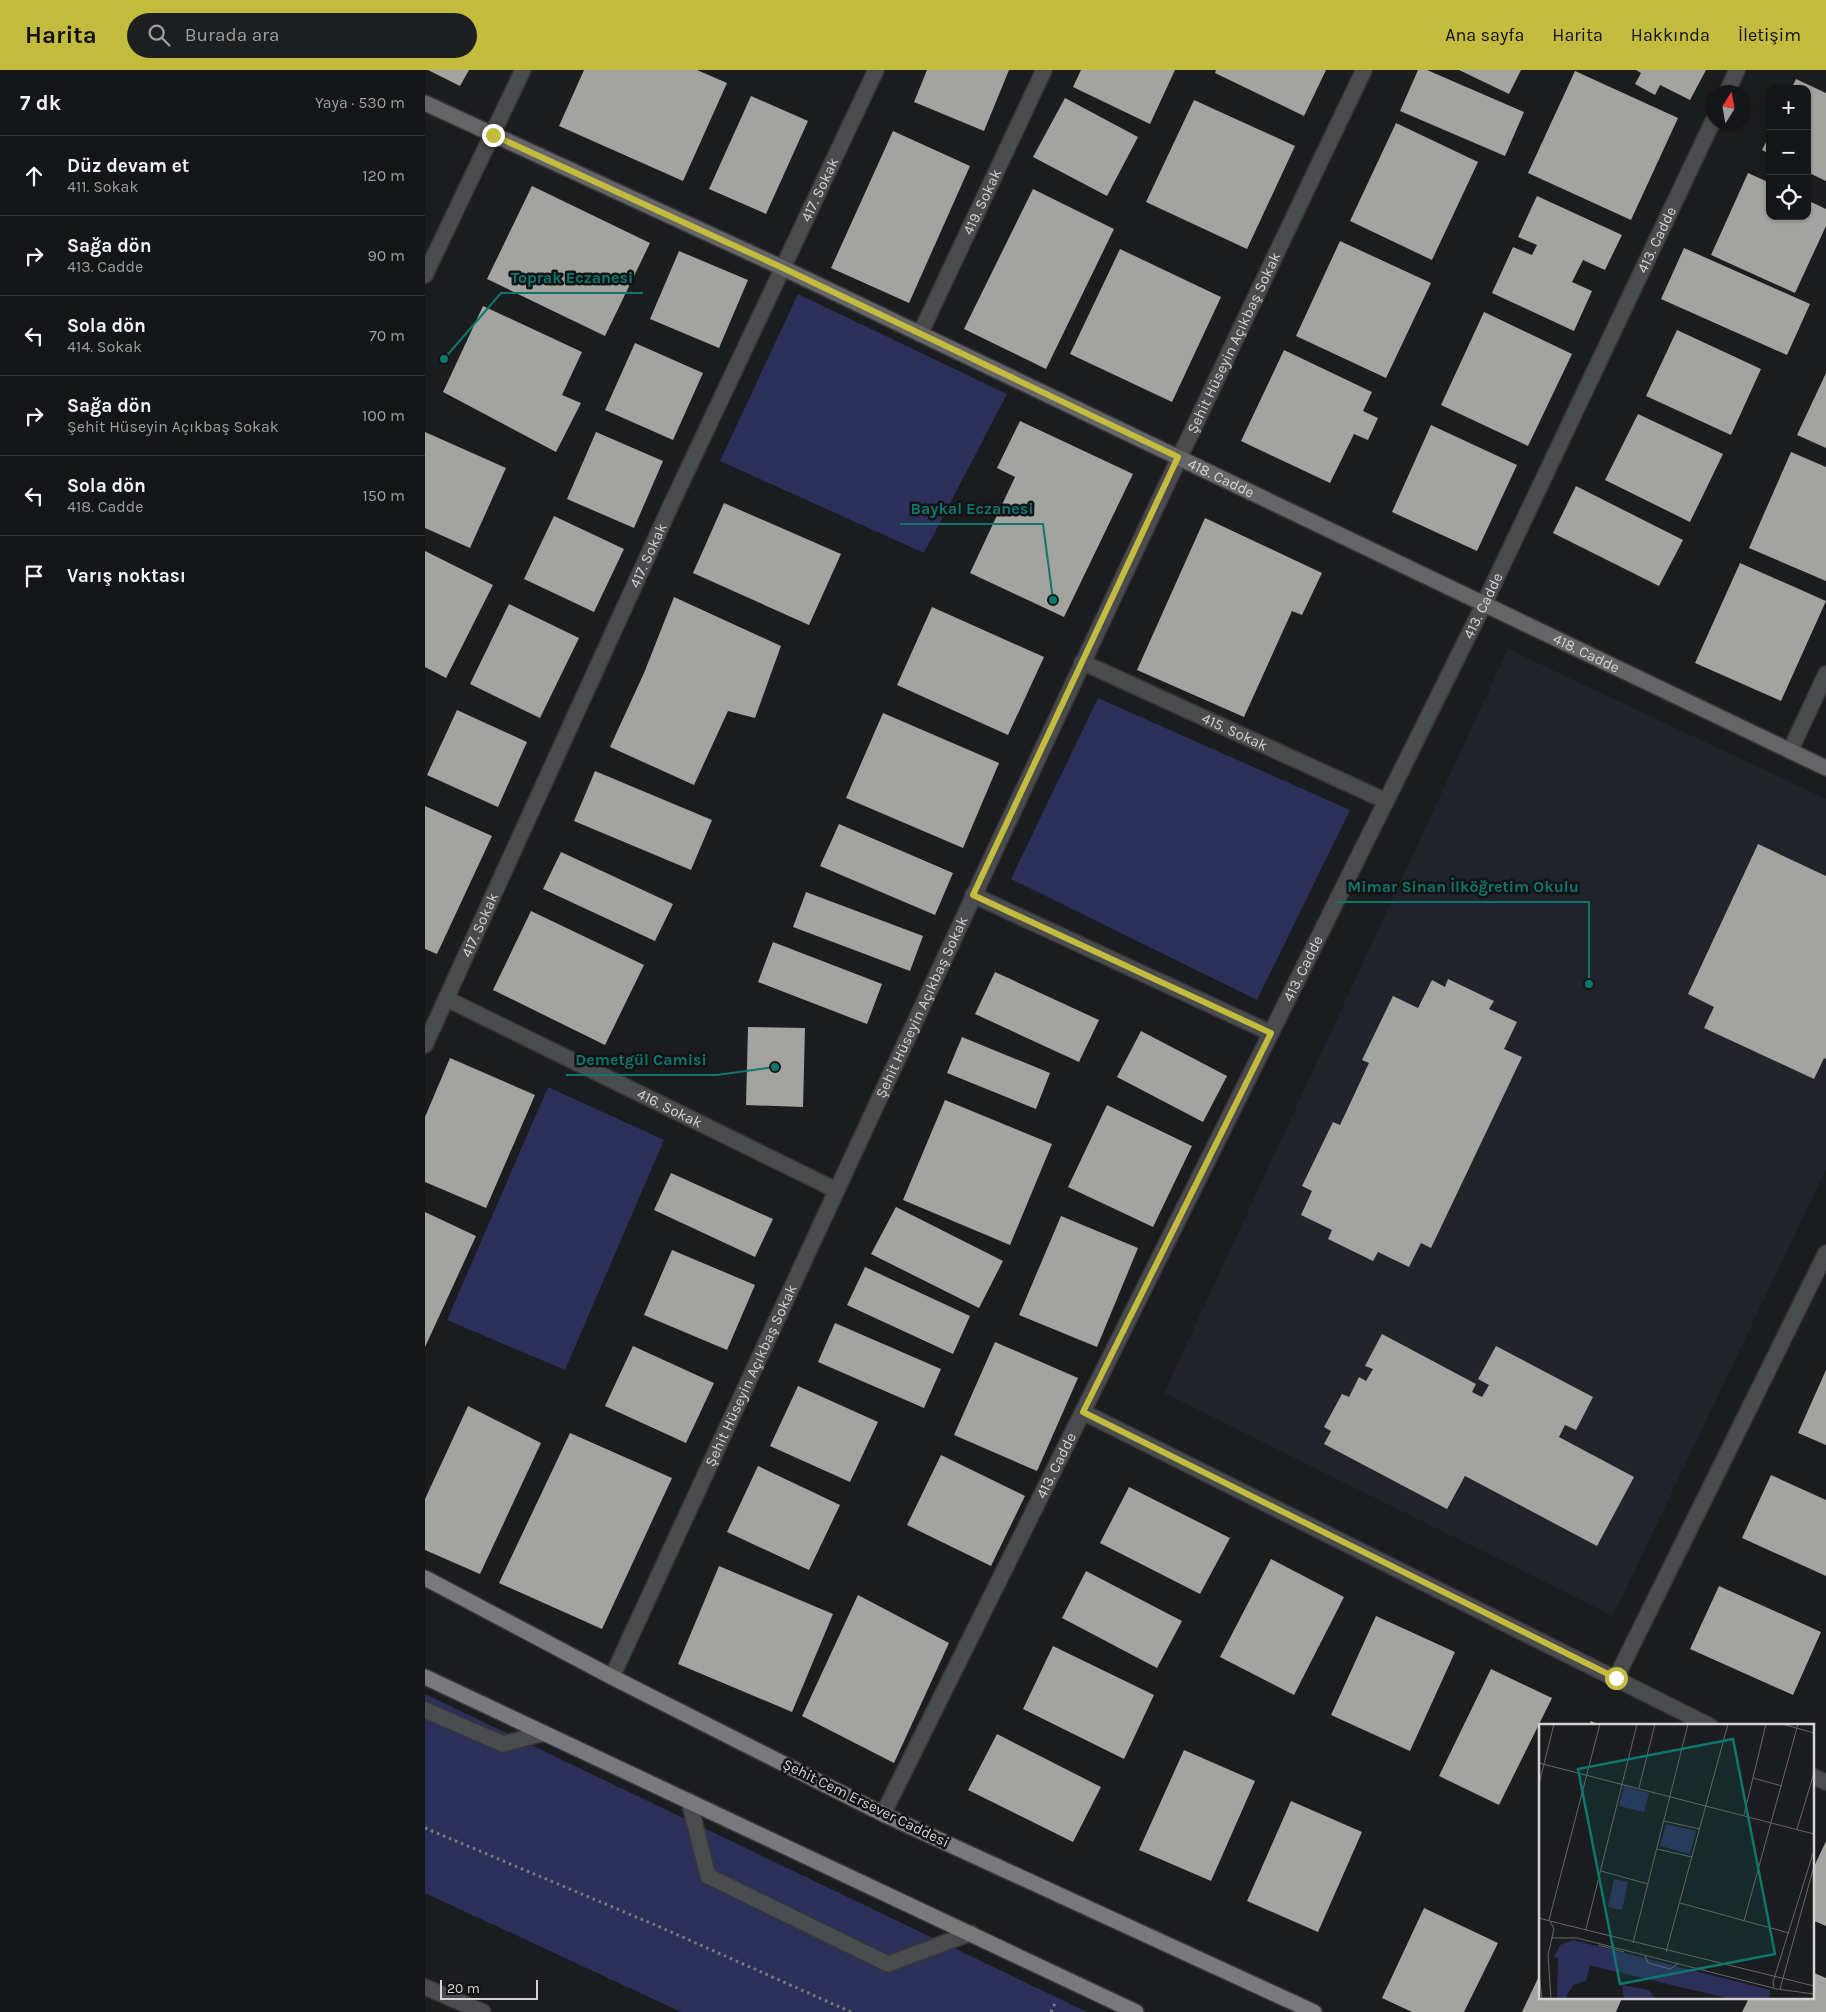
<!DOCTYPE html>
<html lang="tr">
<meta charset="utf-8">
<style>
:root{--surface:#141516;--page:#1d1e1f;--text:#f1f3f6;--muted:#9d9fa1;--line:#333435;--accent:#c4bc3e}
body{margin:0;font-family:Karla,sans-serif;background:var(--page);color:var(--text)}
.controls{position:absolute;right:15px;top:15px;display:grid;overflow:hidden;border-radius:10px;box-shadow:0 1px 4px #0004}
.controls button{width:45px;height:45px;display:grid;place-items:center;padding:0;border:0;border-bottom:1px solid var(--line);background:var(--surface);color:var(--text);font:25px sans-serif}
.compass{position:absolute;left:1281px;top:15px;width:45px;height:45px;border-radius:50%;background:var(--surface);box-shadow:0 1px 4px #0004;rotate:11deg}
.scale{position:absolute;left:15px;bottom:12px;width:98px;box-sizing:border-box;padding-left:5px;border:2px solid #d4d4d6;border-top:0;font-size:14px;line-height:18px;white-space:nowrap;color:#d4d4d6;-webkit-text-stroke:4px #121315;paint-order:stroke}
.stop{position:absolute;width:15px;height:15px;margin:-11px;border:4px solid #c4bc3e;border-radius:50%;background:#fff}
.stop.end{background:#c4bc3e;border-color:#fff;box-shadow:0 1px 5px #0008}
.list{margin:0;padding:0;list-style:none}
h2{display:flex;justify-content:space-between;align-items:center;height:65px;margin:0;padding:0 20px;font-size:21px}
h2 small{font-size:16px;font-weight:400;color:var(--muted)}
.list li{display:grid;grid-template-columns:32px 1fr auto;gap:15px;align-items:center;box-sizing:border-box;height:80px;padding:0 20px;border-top:1px solid var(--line)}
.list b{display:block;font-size:19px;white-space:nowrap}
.list p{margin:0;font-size:16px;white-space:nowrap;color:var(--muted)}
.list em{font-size:16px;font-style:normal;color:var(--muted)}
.icon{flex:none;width:28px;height:28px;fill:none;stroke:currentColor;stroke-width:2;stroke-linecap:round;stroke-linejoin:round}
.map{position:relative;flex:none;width:1401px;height:1942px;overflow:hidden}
header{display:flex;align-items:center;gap:30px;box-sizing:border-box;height:70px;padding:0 25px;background:var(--accent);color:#111}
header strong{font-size:24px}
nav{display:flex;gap:28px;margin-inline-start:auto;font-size:18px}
.search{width:350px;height:45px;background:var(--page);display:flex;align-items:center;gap:12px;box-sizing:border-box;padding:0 18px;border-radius:28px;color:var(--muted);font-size:19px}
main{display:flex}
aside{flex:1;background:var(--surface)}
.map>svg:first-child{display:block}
.built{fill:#21232b}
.green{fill:#2b2f5a}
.building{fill:#a3a3a0}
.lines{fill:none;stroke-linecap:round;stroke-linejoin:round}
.lane-casing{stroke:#353638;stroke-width:18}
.street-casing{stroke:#353638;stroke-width:18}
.secondary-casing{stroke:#353638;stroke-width:18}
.primary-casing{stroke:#353638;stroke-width:18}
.path{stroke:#7b7c7e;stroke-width:3;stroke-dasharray:2.5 4;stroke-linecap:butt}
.lane{stroke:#4a4b4c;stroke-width:15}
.street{stroke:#4a4b4c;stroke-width:15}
.secondary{stroke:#656567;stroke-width:15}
.primary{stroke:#79797c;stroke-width:15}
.route{stroke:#c4bc3e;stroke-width:6}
.labels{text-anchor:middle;stroke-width:5;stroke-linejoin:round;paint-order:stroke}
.street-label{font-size:15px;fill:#d4d4d6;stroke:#121315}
.inset-road{fill:none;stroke:#656668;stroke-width:1}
.view{fill:#0f766e;fill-opacity:0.15;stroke:#0f766e;stroke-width:2.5}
.inset-edge{fill:none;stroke:#d4d4d6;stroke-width:2.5}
.leader{fill:none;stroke:#0f766e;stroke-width:2}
.callout-dot{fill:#0f766e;stroke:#121315;stroke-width:2}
.callout-label{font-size:16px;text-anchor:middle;font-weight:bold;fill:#0f766e;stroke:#121315;stroke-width:5;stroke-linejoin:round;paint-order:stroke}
</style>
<header>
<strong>Harita</strong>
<div class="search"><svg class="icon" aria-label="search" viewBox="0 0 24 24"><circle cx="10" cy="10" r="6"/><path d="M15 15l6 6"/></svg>Burada ara</div>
<nav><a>Ana sayfa</a><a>Harita</a><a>Hakkında</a><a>İletişim</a></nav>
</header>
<main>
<aside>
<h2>7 dk<small>Yaya · 530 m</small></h2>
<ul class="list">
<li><svg class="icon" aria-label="ahead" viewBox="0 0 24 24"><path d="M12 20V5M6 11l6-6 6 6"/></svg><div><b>Düz devam et</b><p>411. Sokak</p></div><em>120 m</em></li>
<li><svg class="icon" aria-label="right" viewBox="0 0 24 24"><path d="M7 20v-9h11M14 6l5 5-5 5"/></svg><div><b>Sağa dön</b><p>413. Cadde</p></div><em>90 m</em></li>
<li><svg class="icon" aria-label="left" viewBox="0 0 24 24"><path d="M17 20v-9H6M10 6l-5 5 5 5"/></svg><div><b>Sola dön</b><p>414. Sokak</p></div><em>70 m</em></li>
<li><svg class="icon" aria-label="right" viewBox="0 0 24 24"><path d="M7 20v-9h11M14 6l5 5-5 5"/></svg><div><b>Sağa dön</b><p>Şehit Hüseyin Açıkbaş Sokak</p></div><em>100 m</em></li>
<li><svg class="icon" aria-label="left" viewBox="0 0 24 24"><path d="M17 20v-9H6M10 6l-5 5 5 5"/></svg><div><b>Sola dön</b><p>418. Cadde</p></div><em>150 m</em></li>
<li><svg class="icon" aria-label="arrive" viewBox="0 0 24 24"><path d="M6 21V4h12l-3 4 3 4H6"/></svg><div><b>Varış noktası</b></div></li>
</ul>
</aside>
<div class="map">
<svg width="1401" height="1942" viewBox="0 0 1401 1942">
<rect width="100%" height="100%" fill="#1b1c1e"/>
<path class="built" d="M 1083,579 L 1401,729 L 1401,1099 L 1188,1546 L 739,1323 Z"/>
<path class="green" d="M 373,224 L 582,324 L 499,483 L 295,391 Z
M 673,628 L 925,740 L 832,930 L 586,809 Z
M 123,1017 L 239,1070 L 140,1300 L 22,1250 Z
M 0,1624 L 662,1942 L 256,1942 L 0,1823 Z"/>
<path class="building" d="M 3,0 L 44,0 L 35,16 Z
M 159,0 L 272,0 L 302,13 L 258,111 L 134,56 Z
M 502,0 L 584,0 L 559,61 L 489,32 Z
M 656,0 L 750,0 L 725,54 L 648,17 Z
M 791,0 L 901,0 L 879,46 L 790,3 Z
M 993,0 L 1002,0 L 1099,42 L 1080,86 L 975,41 Z
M 1034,0 L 1096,0 L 1084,24 Z
M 1211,0 L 1281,0 L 1265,30 L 1235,15 L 1230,25 L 1210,14 L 1216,3 Z
M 1150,1 L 1253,48 L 1206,150 L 1103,103 Z
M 1371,9 L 1401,23 L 1401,111 L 1382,102 L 1382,19 L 1366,19 Z
M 326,26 L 383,51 L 341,144 L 284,119 Z
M 640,28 L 713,67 L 682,126 L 608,87 Z
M 769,30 L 870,76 L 822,179 L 721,132 Z
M 971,53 L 1053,92 L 1007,190 L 925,151 Z
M 468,61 L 545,96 L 484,233 L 406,198 Z
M 1345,64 L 1345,84 L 1337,80 Z
M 1323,103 L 1345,113 L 1345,146 L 1382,146 L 1382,130 L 1401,139 L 1401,156 L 1370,223 L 1286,185 Z
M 107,116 L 225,173 L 180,266 L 62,209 Z
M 608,119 L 689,159 L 621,299 L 539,259 Z
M 1112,126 L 1197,165 L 1180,200 L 1158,190 L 1147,212 L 1167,221 L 1149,261 L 1067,223 L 1088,177 L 1107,185 L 1112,175 L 1093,167 Z
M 915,171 L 1006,213 L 961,308 L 871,266 Z
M 1259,178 L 1385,234 L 1362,285 L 1236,229 Z
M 695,179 L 796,227 L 747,332 L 645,284 Z
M 254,181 L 323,210 L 294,278 L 225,249 Z
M 58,236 L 157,282 L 137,325 L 156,333 L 131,382 L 18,322 Z
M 1059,242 L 1147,284 L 1103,376 L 1016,335 Z
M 1252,260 L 1336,299 L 1306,365 L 1221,326 Z
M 210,273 L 278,303 L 248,370 L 180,340 Z
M 859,280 L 947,322 L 938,341 L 953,348 L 943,370 L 929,364 L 905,413 L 816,371 Z
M 1401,303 L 1401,378 L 1372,365 Z
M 1213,344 L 1298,384 L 1265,452 L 1180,410 Z
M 595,351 L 708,404 L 639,547 L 545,503 L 590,407 L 572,398 Z
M 1006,355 L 1092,395 L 1052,481 L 967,442 Z
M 0,362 L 81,398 L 45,478 L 0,458 Z
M 171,362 L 238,391 L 209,458 L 142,429 Z
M 1366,382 L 1401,397 L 1401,511 L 1324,478 Z
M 1151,416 L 1258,470 L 1234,516 L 1128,463 Z
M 299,433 L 416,484 L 384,555 L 268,503 Z
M 129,446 L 199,479 L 169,542 L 99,509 Z
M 780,448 L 897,503 L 877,545 L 867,541 L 819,647 L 712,600 Z
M 0,481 L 68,515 L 21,608 L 0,597 Z
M 1315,493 L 1401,531 L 1356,631 L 1270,593 Z
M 249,527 L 356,576 L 330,648 L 303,641 L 269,715 L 185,677 L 219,603 Z
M 84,534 L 154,568 L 115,648 L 45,614 Z
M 507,537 L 619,587 L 583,665 L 472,615 Z
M 32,640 L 102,672 L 73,737 L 2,705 Z
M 458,643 L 574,693 L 538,778 L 421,728 Z
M 170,701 L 287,750 L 266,800 L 149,751 Z
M 0,736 L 67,766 L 12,884 L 0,879 Z
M 414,754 L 528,803 L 510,845 L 395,796 Z
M 1333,774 L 1401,806 L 1401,989 L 1399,988 L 1389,1009 L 1279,958 L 1289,937 L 1263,924 Z
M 136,782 L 248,834 L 230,871 L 118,819 Z
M 381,822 L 498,866 L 485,901 L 368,857 Z
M 106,841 L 219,895 L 180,975 L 68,920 Z
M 348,872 L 457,914 L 442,954 L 333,912 Z
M 570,902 L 674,950 L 654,992 L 550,944 Z
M 1023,909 L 1069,931 L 1064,939 L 1092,952 L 1079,979 L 1097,987 L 1006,1178 L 996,1173 L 984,1197 L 953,1182 L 948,1191 L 903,1169 L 907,1160 L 876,1145 L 887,1121 L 877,1116 L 908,1052 L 915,1055 L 944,993 L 937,990 L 968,926 L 993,938 L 1007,910 L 1020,917 Z
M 323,957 L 380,958 L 378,1037 L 321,1035 Z
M 716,961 L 802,1006 L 778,1052 L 692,1007 Z
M 537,967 L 625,1003 L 611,1039 L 522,1003 Z
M 25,988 L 110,1025 L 61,1138 L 0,1112 L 0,1047 Z
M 520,1030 L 627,1074 L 585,1175 L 478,1130 Z
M 682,1035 L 767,1076 L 728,1157 L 643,1117 Z
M 246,1103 L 348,1149 L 330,1187 L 229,1140 Z
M 471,1137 L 578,1191 L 554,1238 L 446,1184 Z
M 0,1142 L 51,1166 L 0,1277 Z
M 636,1146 L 713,1178 L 672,1277 L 594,1245 Z
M 247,1180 L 330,1215 L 302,1280 L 219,1245 Z
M 440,1197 L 545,1246 L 528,1284 L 422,1235 Z
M 410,1253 L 516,1299 L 499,1338 L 393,1292 Z
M 957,1264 L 1051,1314 L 1047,1322 L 1057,1327 L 1064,1315 L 1053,1309 L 1071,1276 L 1168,1327 L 1151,1360 L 1140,1355 L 1134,1367 L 1209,1407 L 1172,1476 L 1040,1406 L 1022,1439 L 899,1374 L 906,1361 L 899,1357 L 917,1324 L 924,1327 L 934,1307 L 941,1311 L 948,1299 L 940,1296 Z
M 570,1272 L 653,1308 L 612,1401 L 529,1365 Z
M 208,1276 L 289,1313 L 261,1373 L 180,1336 Z
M 1401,1300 L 1401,1375 L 1373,1363 Z
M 373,1316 L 453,1352 L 425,1412 L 345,1376 Z
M 43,1336 L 116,1373 L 55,1504 L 0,1480 L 0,1429 Z
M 145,1363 L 247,1408 L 177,1559 L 74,1513 Z
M 516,1385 L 600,1426 L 566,1496 L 482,1455 Z
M 333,1396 L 415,1435 L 384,1500 L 302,1462 Z
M 1346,1405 L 1401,1430 L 1401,1506 L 1317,1468 Z
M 704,1417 L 805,1468 L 775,1524 L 675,1473 Z
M 846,1489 L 919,1527 L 869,1625 L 795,1587 Z
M 294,1496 L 408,1544 L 367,1642 L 253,1594 Z
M 661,1501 L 757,1551 L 732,1598 L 637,1548 Z
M 1294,1516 L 1396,1562 L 1368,1625 L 1265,1579 Z
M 433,1525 L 524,1573 L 469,1693 L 377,1646 Z
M 951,1546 L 1030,1582 L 985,1681 L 906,1645 Z
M 628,1576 L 729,1625 L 699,1689 L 598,1639 Z
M 1066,1599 L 1127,1628 L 1074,1735 L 1014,1706 Z
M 1166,1651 L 1177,1656 L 1163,1656 Z
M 572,1664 L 676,1717 L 648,1772 L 543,1720 Z
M 759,1680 L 830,1711 L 786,1811 L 714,1780 Z
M 866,1731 L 937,1762 L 893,1862 L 822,1831 Z
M 1401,1771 L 1401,1856 L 1387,1850 L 1387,1801 Z
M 999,1838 L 1073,1873 L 1039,1942 L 987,1942 L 957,1928 Z
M 1387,1902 L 1401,1908 L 1401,1942 L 1317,1942 L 1324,1928 L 1387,1928 Z
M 1115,1904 L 1115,1928 L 1197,1928 L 1191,1942 L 1097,1942 Z"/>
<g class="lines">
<defs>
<path id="lane" d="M 0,1917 L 58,1942"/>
<g id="street">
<path d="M 1302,22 L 1312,0"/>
<path d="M 0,205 L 98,0"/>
<path id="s1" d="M 495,264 L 619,0"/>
<path id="s2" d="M 657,592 L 961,731"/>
<path d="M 1365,681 L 1401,604"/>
<path d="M 548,825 L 846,963"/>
<path id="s3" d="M 22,929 L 411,1120"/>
<path id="s4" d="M 0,975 L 246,435 L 451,0"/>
<path d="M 658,1342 L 1285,1656"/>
<path id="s5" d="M 187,1607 C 434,1070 683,533 939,0"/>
<path d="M 1191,1608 L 1401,1183"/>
<path d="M 0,1640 L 78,1674 L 119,1663"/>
<path d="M 1387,1706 L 1401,1712"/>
<path d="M 264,1731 L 283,1806 L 463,1894 L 546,1863"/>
<path id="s6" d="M 458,1744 L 1059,534 L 1288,51"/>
</g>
<g id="secondary">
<path id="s7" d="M 0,33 L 358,198 L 1401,698"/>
</g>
<path id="primary" d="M 0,1508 L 187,1607 L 458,1744 L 889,1942
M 0,1607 L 711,1942"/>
</defs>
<use href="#lane" class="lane-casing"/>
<use href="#street" class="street-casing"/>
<use href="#secondary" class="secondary-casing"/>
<use href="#primary" class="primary-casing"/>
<path class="path" d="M 0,1758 L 235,1857 L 426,1942
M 626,1942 L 631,1931"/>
<use href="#lane" class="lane"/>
<use href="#street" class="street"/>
<use href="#secondary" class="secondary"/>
<use href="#primary" class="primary"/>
</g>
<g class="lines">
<path class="route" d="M 68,65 L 358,198 L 753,387 L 548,825 L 846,963 L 658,1342 L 1191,1608"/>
</g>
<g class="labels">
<g class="street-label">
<text dy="5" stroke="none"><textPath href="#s4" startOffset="942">417. Sokak</textPath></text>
<text dy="5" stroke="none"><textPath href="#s1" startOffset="146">419. Sokak</textPath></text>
<text dy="5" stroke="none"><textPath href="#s6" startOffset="1754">413. Cadde</textPath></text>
<text dy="5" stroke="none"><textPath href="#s5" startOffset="1472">Şehit Hüseyin Açıkbaş Sokak</textPath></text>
<text dy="5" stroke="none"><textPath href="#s7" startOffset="880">418. Cadde</textPath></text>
<text dy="5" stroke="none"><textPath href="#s4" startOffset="538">417. Sokak</textPath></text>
<text dy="5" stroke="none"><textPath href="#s6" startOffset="1349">413. Cadde</textPath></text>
<text dy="5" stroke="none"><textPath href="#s7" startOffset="1285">418. Cadde</textPath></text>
<text dy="5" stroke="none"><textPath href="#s2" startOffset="168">415. Sokak</textPath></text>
<text dy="5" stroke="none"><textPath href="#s4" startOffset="132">417. Sokak</textPath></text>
<text dy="5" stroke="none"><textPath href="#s6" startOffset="944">413. Cadde</textPath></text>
<text dy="5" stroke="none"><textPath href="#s5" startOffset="738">Şehit Hüseyin Açıkbaş Sokak</textPath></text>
<text dy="5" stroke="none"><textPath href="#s3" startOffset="248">416. Sokak</textPath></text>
<text dy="5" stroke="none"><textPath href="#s5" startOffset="332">Şehit Hüseyin Açıkbaş Sokak</textPath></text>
<text dy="5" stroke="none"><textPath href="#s6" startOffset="389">413. Cadde</textPath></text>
<text transform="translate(441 1733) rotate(26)" y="5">Şehit Cem Ersever Caddesi</text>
</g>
</g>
<g transform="translate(1114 1654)">
<rect width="275" height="275" fill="#1b1c1e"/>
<path d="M 85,62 L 110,69 L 105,88 L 80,82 ZM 127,100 L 157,107 L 151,130 L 121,122 ZM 75,155 L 89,158 L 83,186 L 69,183 ZM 34,216 L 231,266 L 230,275 L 192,275 L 15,233 L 21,221 ZM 19,234 L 51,241 L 47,257 L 34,261 L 26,275 L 18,275 ZM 83,261 L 110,266 L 116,275 L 85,275 Z" fill="#2b2f5a"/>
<path class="inset-road" d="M 243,0 L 275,9M 0,39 L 275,110M 214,54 L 243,62M 0,60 L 15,0M 100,64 L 116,0M 205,91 L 227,0M 125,97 L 161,105M 258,105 L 275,49M 118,125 L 153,133M 62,147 L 109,160M 141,179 L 250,209M 0,194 L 11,197 L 15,205 L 9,231 L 12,275M 10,196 L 61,0M 11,197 L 275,262M 205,197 L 259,0M 47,205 L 98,0M 12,214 L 38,214 L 238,265 L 275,270M 94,219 L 149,0M 59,221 L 85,228M 127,228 L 189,0M 106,231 L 109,239 L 131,245 L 140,239M 0,250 L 3,275M 235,263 L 234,258 L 275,126M 241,265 L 275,142"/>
<path class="view" d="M 194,15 L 236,230 L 81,260 L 39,45 Z"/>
<rect width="275" height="275" class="inset-edge"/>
</g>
<path class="leader" d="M19 289L76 223H218M628 530L618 454H475M1164 914L1164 832H912M350 997L292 1005H141"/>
<g class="callout-dot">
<circle cx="19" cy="289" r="5"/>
<circle cx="628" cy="530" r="5"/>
<circle cx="1164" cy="914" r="5"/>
<circle cx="350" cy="997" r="5"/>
</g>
<g class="callout-label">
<text x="147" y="213">Toprak Eczanesi</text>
<text x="547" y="444">Baykal Eczanesi</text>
<text x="1038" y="822">Mimar Sinan İlköğretim Okulu</text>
<text x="216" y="995">Demetgül Camisi</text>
</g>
</svg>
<div class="controls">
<button>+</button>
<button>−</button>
<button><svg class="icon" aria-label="locate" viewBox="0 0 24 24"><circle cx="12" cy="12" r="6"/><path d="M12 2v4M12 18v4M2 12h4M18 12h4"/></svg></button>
</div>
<svg class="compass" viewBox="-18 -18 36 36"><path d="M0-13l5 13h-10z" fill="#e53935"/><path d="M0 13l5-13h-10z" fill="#9d9fa1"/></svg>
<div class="scale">20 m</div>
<div class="stop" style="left:1191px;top:1608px"></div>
<div class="stop end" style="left:68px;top:65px"></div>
</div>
</main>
